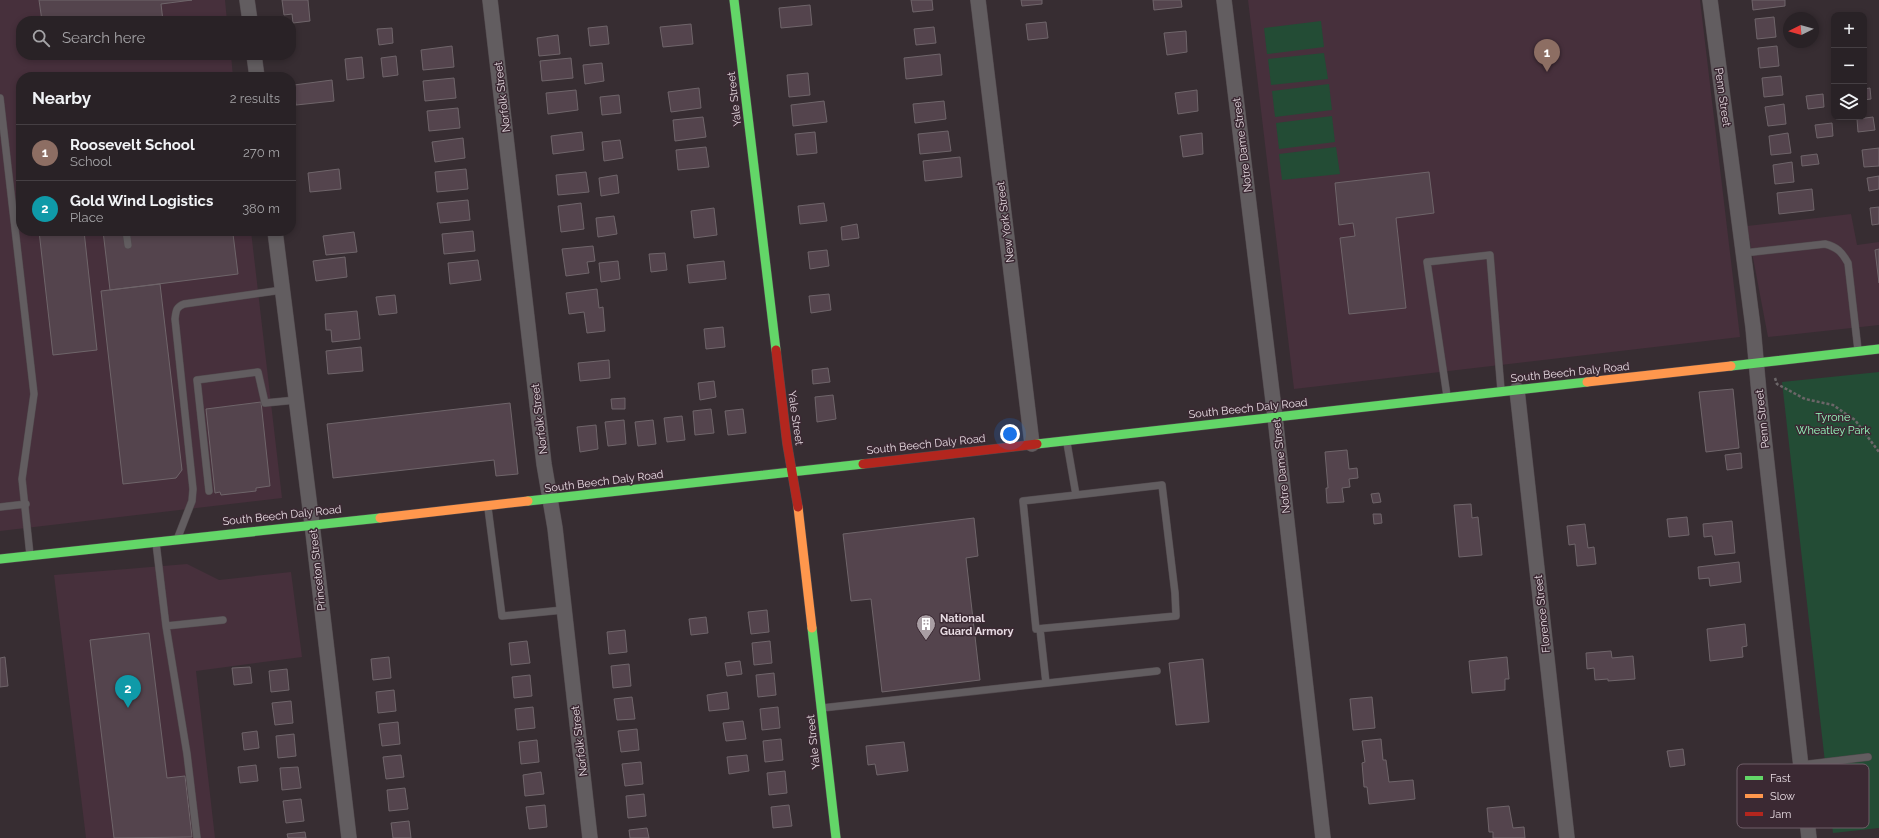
<!DOCTYPE html>
<meta charset="utf-8">
<style>
:root{--surface:#292226;--page:#352f32;--text:#f1f3f6;--muted:#a5a4a7;--line:#453f43;--accent:#1a73e8}
body{margin:0;font-family:Raleway,sans-serif;background:var(--page);color:var(--text)}
.controls{position:absolute;right:12px;top:12px;display:grid;overflow:hidden;border-radius:8px;box-shadow:0 2px 6px #0003}
.controls button{width:36px;height:36px;display:grid;place-items:center;padding:0;border:0;border-bottom:1px solid var(--line);background:var(--surface);color:var(--text);font:20px sans-serif}
.compass{position:absolute;left:1783px;top:12px;width:36px;height:36px;border-radius:50%;background:var(--surface);box-shadow:0 2px 6px #0003;rotate:265deg}
.you{position:absolute;left:1010px;top:434px;width:14px;height:14px;margin:-10px;border:3px solid #fff;border-radius:50%;background:#1a73e8;box-shadow:0 0 0 6px #1a73e833}
.badge{display:grid;place-items:center;width:26px;height:26px;border-radius:50%;background:var(--accent);color:#fff;font-size:13px;font-weight:700}
.pin{position:absolute;translate:-50% -33px;filter:drop-shadow(0 1px 2px #0008)}
.pin::after{content:'';position:absolute;top:21px;width:14px;height:12px;background:inherit;clip-path:polygon(0 0,100% 0,50% 100%)}
.list{margin:0;padding:0;list-style:none}
h2{display:flex;justify-content:space-between;align-items:center;height:52px;margin:0;padding:0 16px;font-size:17px}
h2 small{font-size:13px;font-weight:400;color:var(--muted)}
.list li{display:grid;grid-template-columns:26px 1fr auto;gap:12px;align-items:center;box-sizing:border-box;height:56px;padding:0 16px;border-top:1px solid var(--line)}
.list b{display:block;font-size:15px;white-space:nowrap}
.list p{margin:0;font-size:13px;white-space:nowrap;color:var(--muted)}
.list em{font-size:13px;font-style:normal;color:var(--muted)}
.icon{flex:none;width:22px;height:22px;fill:none;stroke:currentColor;stroke-width:2;stroke-linecap:round;stroke-linejoin:round}
.map{position:relative;flex:none;width:1879px;height:838px;overflow:hidden}
.search{position:absolute;background:var(--surface);box-shadow:0 2px 6px #0003;left:16px;top:16px;width:280px;height:44px;display:flex;align-items:center;gap:10px;box-sizing:border-box;padding:0 14px;border-radius:16px;color:var(--muted);font-size:15px}
.panel{position:absolute;background:var(--surface);box-shadow:0 2px 6px #0003;left:16px;top:72px;width:280px;height:164px;border-radius:16px}
.map>svg:first-child{display:block}
.built{fill:#47303c}
.green{fill:#234c35}
.building{fill:#54444d;stroke:#6f656a}
.lines{fill:none;stroke-linecap:round;stroke-linejoin:round}
.lane-casing{stroke:#524a4e;stroke-width:8}
.street-casing{stroke:#524a4e;stroke-width:16}
.fast-casing{stroke:#524a4e;stroke-width:10}
.slow-casing{stroke:#524a4e;stroke-width:10}
.jam-casing{stroke:#524a4e;stroke-width:10}
.path{stroke:#6b6668;stroke-width:2.5;stroke-dasharray:3 2;stroke-linecap:butt}
.lane{stroke:#625d60;stroke-width:7}
.street{stroke:#625d60;stroke-width:15}
.fast{stroke:#63d668;stroke-width:9}
.slow{stroke:#ff974d;stroke-width:9}
.jam{stroke:#b3261e;stroke-width:9}
.labels{text-anchor:middle;stroke-width:3;stroke-linejoin:round;paint-order:stroke}
.street-label{font-size:11px;fill:#e7dbe2;stroke:#3b2933}
.park-label{font-size:11px;fill:#97fdbf;stroke:#3b2933}
.poi-label{font-size:11px;font-weight:bold;fill:#e7dbe2;stroke:#3b2933;text-anchor:start}
.key{fill:#3b2933;stroke:#6f5e68;stroke-width:1}
.key-label{font-size:11px;fill:#e7dbe2}
</style>
<div class="map">
<svg width="1879" height="838" viewBox="0 0 1879 838">
<rect width="100%" height="100%" fill="#372d32"/>
<path class="built" d="M 0,0 L 225,0 L 227,21 L 21,21 L 21,55 L 231,55 L 233,77 L 21,77 L 21,231 L 251,231 L 282,498 L 0,531 Z
M 1248,0 L 1700,0 L 1740,337 L 1294,389 Z
M 1851,214 L 1857,245 L 1879,242 L 1879,325 L 1768,337 L 1747,226 Z
M 187,564 L 219,580 L 291,572 L 302,657 L 196,671 L 215,838 L 86,838 L 54,575 Z"/>
<path class="green" d="M 1321,21 L 1324,47 L 1267,54 L 1264,28 Z
M 1324,53 L 1328,79 L 1271,85 L 1268,59 Z
M 1329,84 L 1332,110 L 1275,117 L 1272,91 Z
M 1332,116 L 1335,142 L 1279,149 L 1276,123 Z
M 1336,147 L 1340,174 L 1282,180 L 1279,154 Z
M 1879,372 L 1879,828 L 1833,833 L 1782,382 Z"/>
<path class="building" d="M 39,0 L 192,0 L 161,4 L 163,21 L 42,21 Z
M 282,0 L 308,0 L 310,21 L 293,23 L 292,14 L 284,15 Z
M 911,0 L 932,0 L 933,10 L 913,12 Z
M 1021,0 L 1042,0 L 1042,4 L 1022,6 Z
M 1153,0 L 1181,0 L 1182,7 L 1154,10 Z
M 1752,0 L 1785,0 L 1785,6 L 1753,10 Z
M 810,5 L 812,25 L 781,28 L 779,8 Z
M 1774,17 L 1776,37 L 1757,39 L 1755,19 Z
M 1046,22 L 1048,38 L 1028,40 L 1026,24 Z
M 691,24 L 693,44 L 663,47 L 660,27 Z
M 607,26 L 609,44 L 590,46 L 588,28 Z
M 934,27 L 936,43 L 916,45 L 914,29 Z
M 392,28 L 393,43 L 379,45 L 377,29 Z
M 1186,31 L 1187,52 L 1167,55 L 1164,33 Z
M 558,35 L 560,54 L 539,56 L 537,38 Z
M 452,46 L 454,67 L 423,70 L 421,50 Z
M 1777,46 L 1779,66 L 1760,68 L 1758,48 Z
M 940,54 L 942,75 L 906,79 L 904,58 Z
M 396,56 L 398,75 L 383,77 L 381,58 Z
M 362,57 L 364,78 L 347,80 L 345,59 Z
M 571,58 L 573,78 L 542,81 L 540,61 Z
M 602,63 L 604,81 L 585,84 L 583,65 Z
M 808,73 L 810,95 L 789,97 L 787,75 Z
M 86,74 L 87,77 L 72,77 L 72,75 Z
M 1781,76 L 1783,95 L 1764,97 L 1762,78 Z
M 454,78 L 456,98 L 425,101 L 423,81 Z
M 332,80 L 334,101 L 296,105 L 294,85 Z
M 699,88 L 701,108 L 671,112 L 668,92 Z
M 1870,88 L 1871,99 L 1864,100 L 1864,89 Z
M 576,90 L 578,110 L 548,114 L 546,93 Z
M 1197,90 L 1198,111 L 1178,114 L 1175,93 Z
M 1823,94 L 1824,107 L 1808,109 L 1806,96 Z
M 619,95 L 621,113 L 602,115 L 600,97 Z
M 824,101 L 827,122 L 793,126 L 791,105 Z
M 944,101 L 946,119 L 915,123 L 913,104 Z
M 1784,104 L 1786,124 L 1768,126 L 1765,107 Z
M 458,108 L 460,128 L 429,131 L 427,111 Z
M 703,117 L 706,137 L 675,141 L 673,120 Z
M 1873,117 L 1875,130 L 1858,132 L 1857,119 Z
M 1832,123 L 1833,136 L 1817,138 L 1815,125 Z
M 948,131 L 951,151 L 920,154 L 918,134 Z
M 582,132 L 584,150 L 553,154 L 551,136 Z
M 815,132 L 817,153 L 797,155 L 795,134 Z
M 1202,133 L 1203,154 L 1183,157 L 1180,136 Z
M 1788,133 L 1791,153 L 1771,155 L 1769,136 Z
M 463,138 L 465,158 L 435,162 L 432,142 Z
M 620,140 L 623,158 L 604,161 L 602,142 Z
M 706,147 L 709,167 L 678,170 L 676,150 Z
M 1879,148 L 1879,166 L 1864,167 L 1862,150 Z
M 1817,154 L 1819,164 L 1802,166 L 1801,156 Z
M 960,157 L 962,177 L 925,181 L 923,161 Z
M 1792,162 L 1794,182 L 1775,184 L 1773,165 Z
M 339,169 L 341,189 L 310,192 L 308,173 Z
M 466,169 L 468,189 L 437,192 L 435,172 Z
M 586,172 L 589,192 L 558,195 L 556,175 Z
M 1429,172 L 1434,213 L 1396,218 L 1406,308 L 1349,314 L 1340,238 L 1355,236 L 1353,223 L 1339,225 L 1335,183 Z
M 617,175 L 619,193 L 601,196 L 599,178 Z
M 1879,176 L 1879,189 L 1869,191 L 1867,178 Z
M 1812,189 L 1814,210 L 1779,214 L 1777,193 Z
M 468,200 L 470,220 L 440,223 L 437,203 Z
M 581,203 L 584,229 L 561,232 L 558,206 Z
M 824,203 L 827,221 L 800,224 L 798,206 Z
M 1879,207 L 1879,224 L 1872,225 L 1870,208 Z
M 714,208 L 717,235 L 694,238 L 691,211 Z
M 614,216 L 617,234 L 598,237 L 596,218 Z
M 857,224 L 859,238 L 842,240 L 841,227 Z
M 39,231 L 84,231 L 97,350 L 53,355 Z
M 103,231 L 236,231 L 236,233 L 233,234 L 238,274 L 110,290 Z
M 473,231 L 475,251 L 444,254 L 442,234 Z
M 354,232 L 357,252 L 326,255 L 323,236 Z
M 593,246 L 595,261 L 587,262 L 589,273 L 566,276 L 562,249 Z
M 1879,249 L 1879,283 L 1875,250 Z
M 827,250 L 829,266 L 810,269 L 808,252 Z
M 665,253 L 667,270 L 651,272 L 649,254 Z
M 345,257 L 347,277 L 316,281 L 313,261 Z
M 478,260 L 481,280 L 450,284 L 448,263 Z
M 618,261 L 620,279 L 601,282 L 599,263 Z
M 724,261 L 726,279 L 689,283 L 687,265 Z
M 160,284 L 182,470 L 176,478 L 123,484 L 101,291 Z
M 597,289 L 599,308 L 603,307 L 605,331 L 587,333 L 584,312 L 569,314 L 566,293 Z
M 829,294 L 831,310 L 811,313 L 809,296 Z
M 395,295 L 397,313 L 379,315 L 376,297 Z
M 357,311 L 360,339 L 332,342 L 331,330 L 326,330 L 325,314 Z
M 723,327 L 725,347 L 706,349 L 704,329 Z
M 361,347 L 363,371 L 328,374 L 326,351 Z
M 609,360 L 610,378 L 580,381 L 578,363 Z
M 828,368 L 830,382 L 813,384 L 812,370 Z
M 714,381 L 716,397 L 700,400 L 698,383 Z
M 1733,389 L 1739,448 L 1706,452 L 1699,392 Z
M 833,395 L 836,419 L 817,422 L 815,397 Z
M 625,398 L 625,409 L 612,409 L 611,399 Z
M 261,402 L 270,486 L 256,488 L 256,491 L 221,495 L 220,492 L 215,493 L 206,409 Z
M 510,403 L 518,474 L 496,476 L 494,460 L 333,478 L 327,424 Z
M 711,409 L 714,433 L 695,435 L 693,411 Z
M 743,409 L 746,433 L 728,435 L 725,411 Z
M 682,416 L 685,440 L 667,442 L 664,418 Z
M 624,420 L 626,444 L 608,446 L 605,422 Z
M 653,420 L 656,444 L 638,446 L 635,422 Z
M 596,425 L 598,449 L 580,452 L 577,427 Z
M 1347,450 L 1349,469 L 1357,468 L 1358,478 L 1349,479 L 1350,487 L 1342,488 L 1344,502 L 1327,503 L 1326,488 L 1328,488 L 1325,452 Z
M 1741,453 L 1742,468 L 1727,470 L 1725,455 Z
M 1379,493 L 1381,502 L 1373,503 L 1371,494 Z
M 1471,504 L 1472,518 L 1478,517 L 1482,555 L 1459,557 L 1454,505 Z
M 1373,514 L 1381,514 L 1382,523 L 1374,524 Z
M 1687,517 L 1689,535 L 1669,537 L 1667,519 Z
M 974,518 L 978,556 L 966,558 L 980,680 L 882,692 L 871,599 L 851,601 L 843,534 Z
M 1732,521 L 1735,553 L 1715,555 L 1712,536 L 1704,537 L 1703,524 Z
M 1585,524 L 1588,548 L 1594,547 L 1596,564 L 1577,566 L 1575,544 L 1569,545 L 1567,526 Z
M 1739,562 L 1741,582 L 1710,586 L 1709,578 L 1699,579 L 1698,567 Z
M 767,610 L 769,632 L 751,634 L 748,612 Z
M 706,617 L 708,633 L 691,635 L 689,619 Z
M 1745,624 L 1747,646 L 1742,647 L 1743,657 L 1710,661 L 1707,629 Z
M 625,630 L 627,652 L 609,654 L 607,632 Z
M 149,633 L 167,778 L 185,776 L 192,837 L 114,838 L 90,640 Z
M 527,641 L 530,663 L 511,665 L 509,643 Z
M 770,641 L 772,663 L 754,665 L 752,643 Z
M 1611,651 L 1612,658 L 1633,656 L 1635,679 L 1608,681 L 1608,679 L 1595,680 L 1594,668 L 1587,669 L 1586,653 Z
M 5,657 L 8,686 L 0,687 L 0,658 Z
M 389,657 L 391,678 L 373,680 L 371,659 Z
M 1507,657 L 1509,679 L 1505,679 L 1505,690 L 1472,693 L 1469,661 Z
M 1203,659 L 1209,722 L 1176,725 L 1169,663 Z
M 740,661 L 742,674 L 727,676 L 725,663 Z
M 629,664 L 631,686 L 613,688 L 611,666 Z
M 250,667 L 252,683 L 234,685 L 232,668 Z
M 287,669 L 289,690 L 271,692 L 269,671 Z
M 774,673 L 776,695 L 758,697 L 756,675 Z
M 530,675 L 532,696 L 514,698 L 512,677 Z
M 394,690 L 396,711 L 378,713 L 376,692 Z
M 727,692 L 729,709 L 709,711 L 707,695 Z
M 632,697 L 635,719 L 617,720 L 614,699 Z
M 1372,697 L 1375,728 L 1353,730 L 1350,699 Z
M 291,701 L 293,723 L 275,725 L 272,703 Z
M 533,707 L 535,728 L 517,730 L 515,709 Z
M 778,707 L 780,728 L 762,730 L 760,709 Z
M 743,721 L 746,739 L 726,741 L 723,723 Z
M 398,722 L 400,744 L 382,746 L 379,724 Z
M 637,729 L 639,750 L 621,752 L 618,731 Z
M 257,731 L 259,748 L 244,750 L 242,733 Z
M 294,734 L 296,756 L 278,758 L 276,736 Z
M 781,739 L 783,760 L 765,762 L 763,741 Z
M 1381,739 L 1383,760 L 1386,760 L 1389,782 L 1413,780 L 1415,799 L 1369,804 L 1367,787 L 1364,787 L 1362,763 L 1365,762 L 1362,741 Z
M 537,740 L 539,762 L 521,764 L 519,742 Z
M 904,742 L 908,771 L 877,775 L 875,764 L 868,765 L 866,746 Z
M 1683,749 L 1685,765 L 1670,767 L 1667,751 Z
M 401,755 L 404,777 L 386,779 L 383,757 Z
M 747,755 L 749,771 L 729,774 L 727,757 Z
M 641,762 L 643,784 L 625,786 L 622,764 Z
M 256,765 L 258,781 L 240,783 L 238,767 Z
M 298,767 L 301,788 L 282,790 L 280,768 Z
M 785,771 L 787,793 L 769,795 L 767,773 Z
M 541,772 L 544,794 L 525,796 L 523,775 Z
M 405,788 L 408,809 L 389,811 L 387,790 Z
M 644,794 L 646,816 L 628,818 L 626,796 Z
M 301,799 L 304,821 L 286,823 L 283,801 Z
M 545,805 L 547,827 L 529,829 L 526,807 Z
M 789,805 L 792,826 L 773,828 L 771,807 Z
M 1509,806 L 1513,828 L 1524,827 L 1525,838 L 1493,838 L 1493,832 L 1489,832 L 1487,808 Z
M 409,821 L 411,838 L 393,838 L 391,823 Z
M 647,828 L 649,838 L 630,838 L 629,830 Z
M 305,832 L 306,838 L 288,838 L 287,834 Z"/>
<g class="lines">
<defs>
<path id="lane" d="M 0,98 L 34,394 L 22,479 L 30,555
M 126,231 L 128,245
M 1744,253 L 1825,244 C 1837,247 1842,252 1848,263 L 1858,350
M 1447,396 L 1427,262 L 1490,255 L 1501,390
M 1067,443 L 1076,495 L 1162,485 L 1175,593 L 1176,616 L 1036,629 L 1023,501 L 1076,495
M 209,491 L 197,380 L 258,372 L 265,403 L 296,400
M 0,507 L 26,504
M 488,508 L 502,616 L 563,610
M 178,537 L 192,501 L 193,489 L 175,319 C 176,311 176,307 184,304 L 282,290
M 156,543 L 166,626 L 187,754 L 197,838
M 166,626 L 223,620
M 1040,629 L 1046,683
M 822,708 L 1157,671
M 1801,765 L 1868,757"/>
<path id="street" d="M 247,0 L 250,21
M 490,0 L 544,464 L 555,528 L 590,838
M 978,0 L 1032,444
M 1224,0 L 1275,417 L 1323,838
M 1710,0 L 1753,327 L 1759,393 L 1809,838
M 254,55 L 257,77
M 275,231 L 312,524 L 349,838
M 1517,390 L 1567,838"/>
<path id="fast" d="M 734,0 L 776,350
M 1731,366 L 1879,349
M 1037,444 L 1587,382
M 528,501 L 863,464
M 0,559 L 380,518
M 812,628 L 836,838"/>
<path id="slow" d="M 1587,382 L 1731,366
M 798,507 L 812,628
M 380,518 L 528,501"/>
<path id="jam" d="M 776,350 L 787,443 L 798,507
M 863,464 L 1037,444"/>
</defs>
<use href="#lane" class="lane-casing"/>
<use href="#street" class="street-casing"/>
<use href="#fast" class="fast-casing"/>
<use href="#slow" class="slow-casing"/>
<use href="#jam" class="jam-casing"/>
<path class="path" d="M 1775,378 L 1777,384 L 1805,399 L 1833,405 L 1855,420 L 1879,452"/>
<use href="#lane" class="lane"/>
<use href="#street" class="street"/>
<use href="#fast" class="fast"/>
<use href="#slow" class="slow"/>
<use href="#jam" class="jam"/>
</g>
<defs>
<symbol id="building-pin" viewBox="-11 -11 22 30"><path d="M0 17L-7.5 6A9.5 9.5 0 1 1 7.5 6Z" fill="#a99ea4" stroke="#3b2933"/><path d="M-4-6H4V6H1V3H-1V6H-4ZM-2.5-4.3h1.7v1.8h-1.7ZM.8-4.3h1.7v1.8H.8ZM-2.5-1h1.7V.8h-1.7ZM.8-1h1.7V.8H.8Z" fill="#fff"/></symbol>
</defs>
<g fill-rule="evenodd">
<use href="#building-pin" x="915" y="613" width="22" height="30"/>
</g>
<g class="labels">
<g class="street-label">
<text transform="translate(502 97) rotate(-97)" y="4">Norfolk Street</text>
<text transform="translate(1723 97) rotate(82)" y="4">Penn Street</text>
<text transform="translate(734 99) rotate(-97)" y="4">Yale Street</text>
<text transform="translate(1242 145) rotate(-97)" y="4">Notre Dame Street</text>
<text transform="translate(1005 222) rotate(-97)" y="4">New York Street</text>
<text transform="translate(1570 372) rotate(-6)" y="4">South Beech Daly Road</text>
<text transform="translate(1248 408) rotate(-6)" y="4">South Beech Daly Road</text>
<text transform="translate(796 418) rotate(82)" y="4">Yale Street</text>
<text transform="translate(539 419) rotate(-97)" y="4">Norfolk Street</text>
<text transform="translate(1762 419) rotate(-96)" y="4">Penn Street</text>
<text transform="translate(926 444) rotate(-6)" y="4">South Beech Daly Road</text>
<text transform="translate(1281 466) rotate(-96)" y="4">Notre Dame Street</text>
<text transform="translate(604 481) rotate(-7)" y="4">South Beech Daly Road</text>
<text transform="translate(282 515) rotate(-6)" y="4">South Beech Daly Road</text>
<text transform="translate(317 570) rotate(-96)" y="4">Princeton Street</text>
<text transform="translate(1542 614) rotate(-96)" y="4">Florence Street</text>
<text transform="translate(579 741) rotate(-97)" y="4">Norfolk Street</text>
<text transform="translate(813 742) rotate(-96)" y="4">Yale Street</text>
</g>
<g class="park-label">
<text x="1833" y="421">Tyrone<tspan x="1833" dy="13">Wheatley Park</tspan></text>
</g>
<g class="poi-label">
<text x="940" y="622">National<tspan x="940" dy="13">Guard Armory</tspan></text>
</g>
</g>
<rect x="1737" y="764" width="132" height="64" rx="6" class="key"/>
<rect x="1745" y="776" width="18" height="4" fill="#63d668"/>
<rect x="1745" y="794" width="18" height="4" fill="#ff974d"/>
<rect x="1745" y="812" width="18" height="4" fill="#b3261e"/>
<g class="key-label">
<text x="1770" y="782">Fast</text>
<text x="1770" y="800">Slow</text>
<text x="1770" y="818">Jam</text>
</g>
</svg>
<div class="controls">
<button>+</button>
<button>−</button>
<button><svg class="icon" aria-label="layers" viewBox="0 0 24 24"><path d="M12 4l9 5-9 5-9-5zM3 14l9 5 9-5"/></svg></button>
</div>
<svg class="compass" viewBox="-18 -18 36 36"><path d="M0-13l5 13h-10z" fill="#e53935"/><path d="M0 13l5-13h-10z" fill="#a5a4a7"/></svg>
<div class="you"></div>
<div class="pin badge" style="left:1547px;top:72px;background:#8d6e63">1</div>
<div class="pin badge" style="left:128px;top:708px;background:#0f9aa8">2</div>
<div class="search"><svg class="icon" aria-label="search" viewBox="0 0 24 24"><circle cx="10" cy="10" r="6"/><path d="M15 15l6 6"/></svg>Search here</div>
<section class="panel">
<h2>Nearby<small>2 results</small></h2>
<ul class="list">
<li><span class="badge" style="background:#8d6e63">1</span><div><b>Roosevelt School</b><p>School</p></div><em>270 m</em></li>
<li><span class="badge" style="background:#0f9aa8">2</span><div><b>Gold Wind Logistics</b><p>Place</p></div><em>380 m</em></li>
</ul>
</section>
</div>
